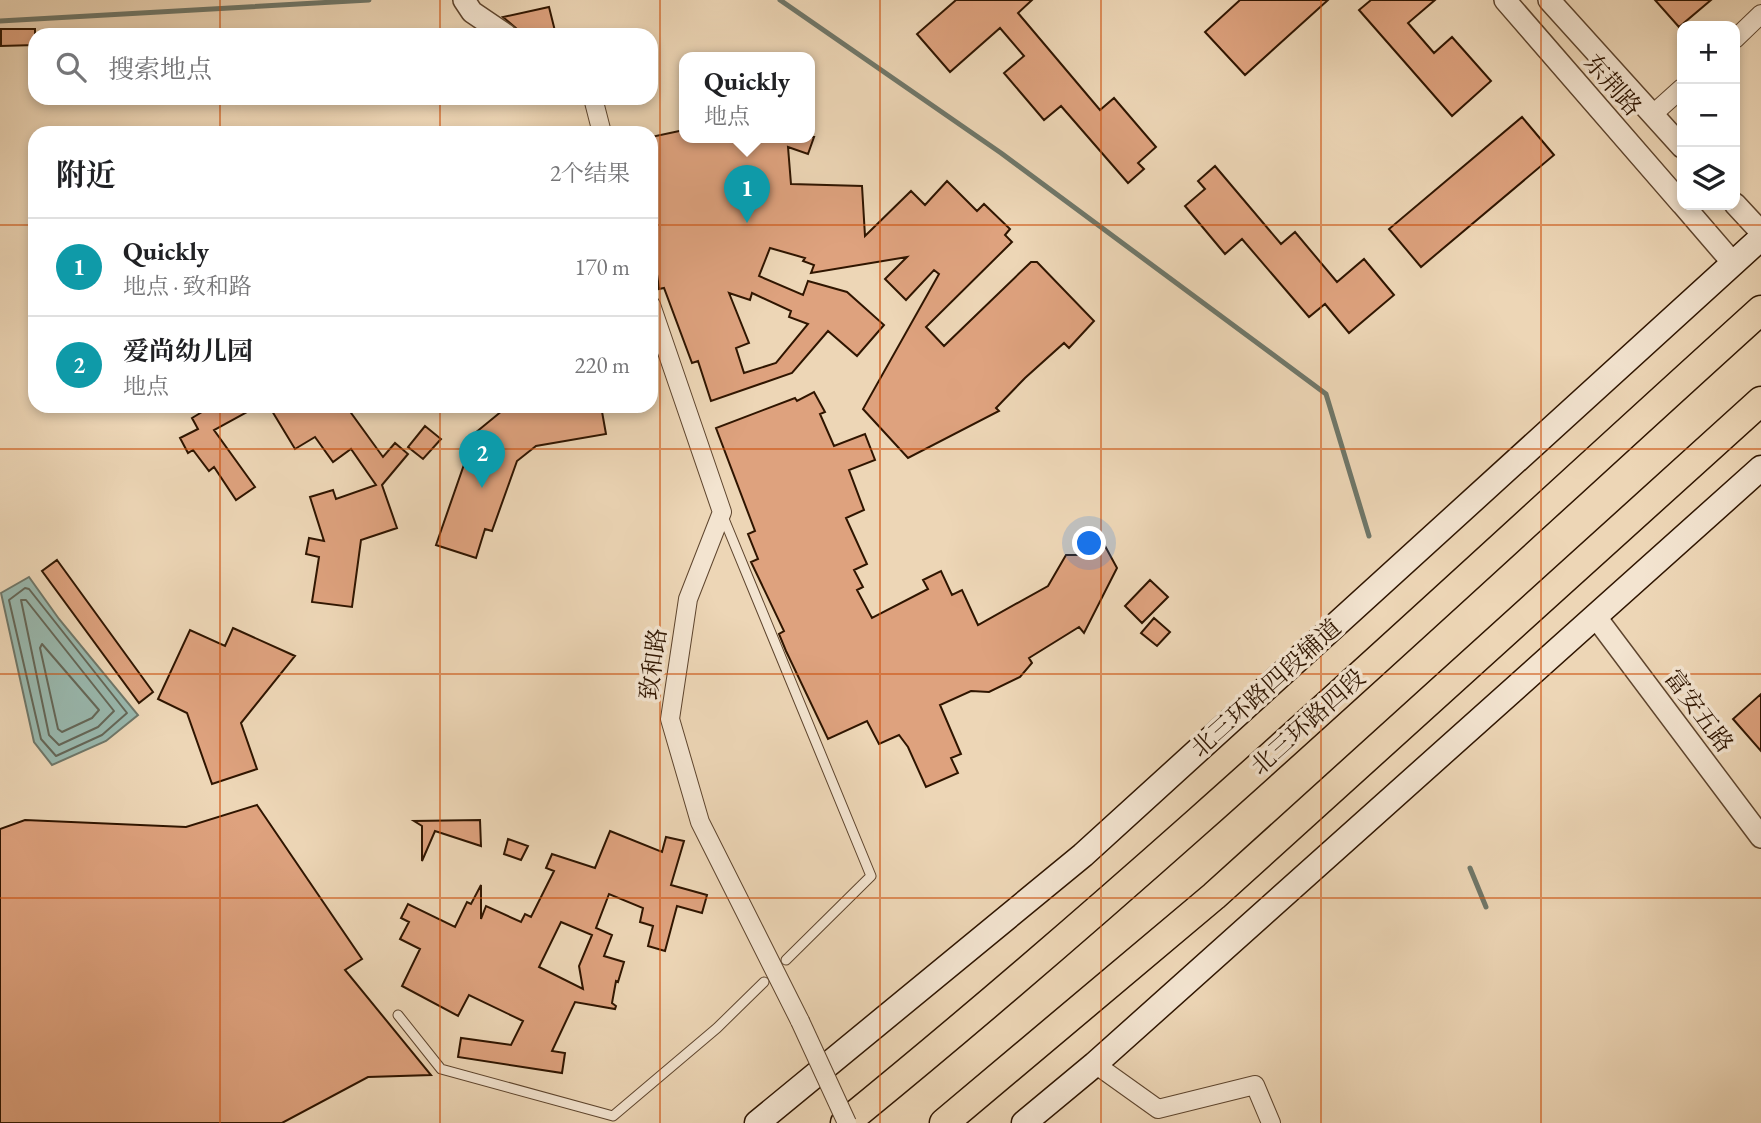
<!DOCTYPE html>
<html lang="zh">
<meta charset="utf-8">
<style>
:root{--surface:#fff;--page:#f6f6f6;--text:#202124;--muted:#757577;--line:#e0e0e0;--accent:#8f2418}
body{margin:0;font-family:"EB Garamond","Noto Serif SC",serif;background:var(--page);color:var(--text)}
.controls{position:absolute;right:21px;top:21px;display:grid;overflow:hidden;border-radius:14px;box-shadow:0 4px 10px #0003}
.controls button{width:63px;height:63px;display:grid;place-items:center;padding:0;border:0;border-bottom:2px solid var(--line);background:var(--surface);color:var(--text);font:35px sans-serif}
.you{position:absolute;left:1090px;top:544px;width:24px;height:24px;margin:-18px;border:5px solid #fff;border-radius:50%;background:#1a73e8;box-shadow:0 0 0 10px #1a73e833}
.badge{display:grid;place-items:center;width:46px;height:46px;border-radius:50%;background:var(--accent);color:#fff;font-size:23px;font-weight:700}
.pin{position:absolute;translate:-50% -58px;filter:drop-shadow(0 2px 4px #0008)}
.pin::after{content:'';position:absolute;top:37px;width:24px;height:21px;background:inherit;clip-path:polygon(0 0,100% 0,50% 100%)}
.popup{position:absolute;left:679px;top:52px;width:136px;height:91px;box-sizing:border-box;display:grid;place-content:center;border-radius:14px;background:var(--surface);filter:drop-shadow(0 2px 5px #0005);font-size:23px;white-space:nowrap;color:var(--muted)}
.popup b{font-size:26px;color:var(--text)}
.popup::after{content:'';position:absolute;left:50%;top:100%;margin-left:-14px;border:14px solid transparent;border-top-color:var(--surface)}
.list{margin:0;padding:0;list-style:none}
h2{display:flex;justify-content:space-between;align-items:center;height:91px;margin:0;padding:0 28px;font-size:30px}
h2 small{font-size:23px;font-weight:400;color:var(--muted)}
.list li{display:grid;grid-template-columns:46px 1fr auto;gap:21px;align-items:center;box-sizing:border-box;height:98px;padding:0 28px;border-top:2px solid var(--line)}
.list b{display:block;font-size:26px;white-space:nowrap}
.list p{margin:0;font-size:23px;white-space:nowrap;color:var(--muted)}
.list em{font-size:23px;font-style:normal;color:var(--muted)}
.icon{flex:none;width:38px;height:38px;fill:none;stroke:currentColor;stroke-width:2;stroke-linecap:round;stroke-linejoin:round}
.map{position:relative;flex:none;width:1761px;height:1123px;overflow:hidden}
.search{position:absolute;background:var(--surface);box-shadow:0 4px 10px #0003;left:28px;top:28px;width:630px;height:77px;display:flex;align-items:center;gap:18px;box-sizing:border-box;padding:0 24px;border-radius:21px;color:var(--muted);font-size:26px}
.panel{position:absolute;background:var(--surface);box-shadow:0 4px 10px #0003;left:28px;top:126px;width:630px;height:287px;border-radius:21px}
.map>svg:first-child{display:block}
.water{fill:#99b9af;stroke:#6f7769;stroke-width:2}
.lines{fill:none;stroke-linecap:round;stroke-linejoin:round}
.shore{stroke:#646758;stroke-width:2}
.stream{stroke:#6f7769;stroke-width:5}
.building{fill:#dea27e;stroke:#2f1500;stroke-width:2;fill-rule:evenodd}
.service-casing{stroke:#5e452e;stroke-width:11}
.minor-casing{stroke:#5e452e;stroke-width:20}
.tertiary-casing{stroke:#5e452e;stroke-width:24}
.secondary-casing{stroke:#2f1500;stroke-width:27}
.trunk-casing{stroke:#2f1500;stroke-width:31}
.service{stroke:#f3e4d0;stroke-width:9}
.minor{stroke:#f3e4d0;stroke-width:18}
.tertiary{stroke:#f3e4d0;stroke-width:21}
.secondary{stroke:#f3e4d0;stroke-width:24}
.trunk{stroke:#edd6b6;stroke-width:28}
.minor-bridge-casing{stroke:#5e452e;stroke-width:20;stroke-linecap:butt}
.minor-bridge{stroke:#f3e4d0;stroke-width:18}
.grid{fill:none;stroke:#cc4f0a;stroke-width:2;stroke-opacity:0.55}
.labels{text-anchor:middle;stroke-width:7;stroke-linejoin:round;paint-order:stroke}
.street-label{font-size:24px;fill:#2f1500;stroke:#f3e4d0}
</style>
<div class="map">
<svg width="1761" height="1123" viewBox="0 0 1761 1123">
<rect width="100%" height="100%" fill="#edd6b6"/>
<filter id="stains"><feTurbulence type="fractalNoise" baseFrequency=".00286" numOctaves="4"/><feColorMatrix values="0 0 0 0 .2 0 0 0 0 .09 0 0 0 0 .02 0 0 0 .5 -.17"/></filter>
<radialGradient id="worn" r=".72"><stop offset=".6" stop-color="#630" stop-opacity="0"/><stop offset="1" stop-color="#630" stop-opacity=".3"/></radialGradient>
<path class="water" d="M 29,577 L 59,619 L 138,715 L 106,741 L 52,765 L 34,742 L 1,593 Z"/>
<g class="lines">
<path class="shore" d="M 25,588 L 29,589 L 127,713 L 102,735 L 56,756 L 41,739 L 9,600 Z
M 21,600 L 26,600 L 114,711 L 98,727 L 59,745 L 49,735 Z
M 42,644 L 99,710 L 92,718 L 62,732 L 58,729 L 40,648 Z"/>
<path class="stream" d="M 780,0 L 1001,153 L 1326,394 L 1369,536
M 0,21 L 369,0
M 1470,868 L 1486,907"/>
</g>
<path class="building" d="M 956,0 L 1032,0 L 1018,13 L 1100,110 L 1114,98 L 1156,147 L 1138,163 L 1144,169 L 1128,183 L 1061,106 L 1044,120 L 1004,73 L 1024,56 L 1000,28 L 950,72 L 917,34 Z
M 1240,0 L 1328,0 L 1245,75 L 1205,32 Z
M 1371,0 L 1435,0 L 1408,23 L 1434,53 L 1452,37 L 1491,81 L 1452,116 L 1359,10 Z
M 1655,0 L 1711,0 L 1679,27 Z
M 549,7 L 556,35 L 524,35 L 503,17 Z
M 1,29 L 35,29 L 35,45 L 1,46 Z
M 1522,117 L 1554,155 L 1421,267 L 1389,229 Z
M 684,130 L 684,137 L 814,137 L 808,154 L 788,147 L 791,184 L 862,186 L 865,236 L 911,191 L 925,205 L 947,181 L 977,211 L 984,204 L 1010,229 L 1005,235 L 1012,242 L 926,327 L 944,346 L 1031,262 L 1037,262 L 1094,321 L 1069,348 L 1064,343 L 1025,378 L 996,408 L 999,411 L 908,458 L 863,409 L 939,274 L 934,270 L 906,300 L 885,279 L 907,257 L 811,273 L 814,265 L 803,261 L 805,258 L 770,248 L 759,276 L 803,295 L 808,281 L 847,292 L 884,325 L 857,356 L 828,331 L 792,373 L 711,401 L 698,361 L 692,363 L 664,288 L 659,289 L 651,230 L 651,218 L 656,217 L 651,190 L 651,137 ZM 729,293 L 750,300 L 752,293 L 791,311 L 789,317 L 808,324 L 776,363 L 744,373 L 736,348 L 749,343 Z
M 1215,166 L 1281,244 L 1295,232 L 1337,282 L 1364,259 L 1394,295 L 1349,333 L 1325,304 L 1309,317 L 1242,239 L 1225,254 L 1185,206 L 1205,189 L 1198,181 Z
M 814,392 L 825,412 L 820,414 L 834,446 L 865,434 L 875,460 L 849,470 L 864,510 L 846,518 L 867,564 L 854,570 L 863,587 L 857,590 L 872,618 L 928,589 L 923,580 L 941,571 L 952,595 L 962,590 L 978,625 L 1048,586 L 1066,555 L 1090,555 L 1105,546 L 1117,568 L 1084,633 L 1079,627 L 1029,658 L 1032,663 L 1020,677 L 989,692 L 971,691 L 940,705 L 961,754 L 951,758 L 958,773 L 926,787 L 908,747 L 899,735 L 879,744 L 867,721 L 828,739 L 786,651 L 779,634 L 784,631 L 751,562 L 758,559 L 748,534 L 755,531 L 716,428 L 795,398 L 797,401 Z
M 212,406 L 258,406 L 214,430 L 255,487 L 236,500 L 214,467 L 209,471 L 193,450 L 188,453 L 180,438 L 198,429 L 192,418 Z
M 269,406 L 346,406 L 383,457 L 395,443 L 408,454 L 382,485 L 397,528 L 361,540 L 352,607 L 312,602 L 319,557 L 306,554 L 309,538 L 324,541 L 310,497 L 333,490 L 336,499 L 376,485 L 351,449 L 333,462 L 315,437 L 295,449 Z
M 508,406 L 601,406 L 606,434 L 536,446 L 517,461 L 492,531 L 485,529 L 476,558 L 436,545 L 475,433 Z
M 425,426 L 441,439 L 423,459 L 408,447 Z
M 57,560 L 153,692 L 139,703 L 42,571 Z
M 1150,580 L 1168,597 L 1142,623 L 1125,606 Z
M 1154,618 L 1170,632 L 1157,646 L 1141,633 Z
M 233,628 L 295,656 L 241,723 L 257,769 L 212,784 L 187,713 L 158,699 L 190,630 L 225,646 Z
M 1761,694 L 1761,751 L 1733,719 Z
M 257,805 L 362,959 L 345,970 L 431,1075 L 368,1077 L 282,1123 L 0,1123 L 0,829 L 25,820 L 186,827 Z
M 480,820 L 481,846 L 435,831 L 422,861 L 422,826 L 414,821 Z
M 610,831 L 662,852 L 666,837 L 684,841 L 671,885 L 707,895 L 702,913 L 677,906 L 665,951 L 648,946 L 653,926 L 640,922 L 643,908 L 609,894 L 596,928 L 612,935 L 604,956 L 624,962 L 618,982 L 616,981 L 612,1003 L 616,1006 L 615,1009 L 575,1002 L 552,1051 L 565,1053 L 562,1073 L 458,1057 L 461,1038 L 511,1045 L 523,1021 L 469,995 L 458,1016 L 402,986 L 420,949 L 400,939 L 409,922 L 401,918 L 408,904 L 455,927 L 467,902 L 471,904 L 481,885 L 481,919 L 486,906 L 521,922 L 525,914 L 531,917 L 554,871 L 546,868 L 552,854 L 595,868 ZM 561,922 L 592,935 L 579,966 L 583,989 L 539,967 Z
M 508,839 L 528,846 L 521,860 L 504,854 Z"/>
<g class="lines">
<defs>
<path id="service" d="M 722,514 L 871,876 L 786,960
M 398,1015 L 441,1069 L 613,1116 L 717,1028 L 764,982"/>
<path id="minor" d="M 1735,39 L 1761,14
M 593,98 L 602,133
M 1652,115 L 1682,88
M 651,305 L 722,512 L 688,599 L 670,719 L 700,822 L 800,1021
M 1095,1064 L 1158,1109 L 1255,1085 L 1271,1123"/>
<path id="tertiary" d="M 464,0 L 472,12 L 506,35
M 1505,0 L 1682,204
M 1549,0 L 1682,147
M 1735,204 L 1761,232
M 1683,205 L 1733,263
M 1595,616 L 1761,837"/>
<path id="secondary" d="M 757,1123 L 1083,855 L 1761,238
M 1024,1123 L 1095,1064 L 1761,468"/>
<path id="trunk" d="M 845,1123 C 1162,865 1458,584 1761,310
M 944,1123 L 1214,896 L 1761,401"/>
</defs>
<use href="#service" class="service-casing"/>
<use href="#minor" class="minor-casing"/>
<use href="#tertiary" class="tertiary-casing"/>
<use href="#secondary" class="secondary-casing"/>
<use href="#trunk" class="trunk-casing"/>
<use href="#service" class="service"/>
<use href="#minor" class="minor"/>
<use href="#tertiary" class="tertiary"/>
<use href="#secondary" class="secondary"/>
<use href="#trunk" class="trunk"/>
<defs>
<path id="minor-bridge" d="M 800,1021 L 847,1123"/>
</defs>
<use href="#minor-bridge" class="minor-bridge-casing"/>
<use href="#minor-bridge" class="minor-bridge"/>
</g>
<path class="grid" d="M 220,0 L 220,35M 440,0 L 440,35M 660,0 L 660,1123M 880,0 L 880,1123M 1101,0 L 1101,1123M 1321,0 L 1321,1123M 1541,0 L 1541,1123M 220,98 L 220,133M 440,98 L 440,133M 0,225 L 35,225M 651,225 L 1761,225M 220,406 L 220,1123M 440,406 L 440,1123M 0,449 L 1761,449M 0,674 L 1761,674M 0,898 L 1761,898"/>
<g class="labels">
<g class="street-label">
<text transform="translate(1613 85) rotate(49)" y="8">东荆路</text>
<text transform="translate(653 664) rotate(-82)" y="8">致和路</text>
<text transform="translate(1266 688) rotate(-42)" y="8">北三环路四段辅道</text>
<text transform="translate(1699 711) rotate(53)" y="8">富安五路</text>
<text transform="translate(1308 722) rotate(-42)" y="8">北三环路四段</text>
</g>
</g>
<rect width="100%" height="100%" filter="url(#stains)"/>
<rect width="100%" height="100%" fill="url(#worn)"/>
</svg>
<div class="controls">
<button>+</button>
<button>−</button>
<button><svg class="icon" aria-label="layers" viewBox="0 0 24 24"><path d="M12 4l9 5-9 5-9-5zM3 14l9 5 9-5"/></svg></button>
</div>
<div class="you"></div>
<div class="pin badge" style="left:747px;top:223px;background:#0f9aa8">1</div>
<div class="popup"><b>Quickly</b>地点</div>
<div class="pin badge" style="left:482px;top:488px;background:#0f9aa8">2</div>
<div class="search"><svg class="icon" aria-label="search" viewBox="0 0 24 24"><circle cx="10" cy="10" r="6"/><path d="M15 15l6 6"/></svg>搜索地点</div>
<section class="panel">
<h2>附近<small>2个结果</small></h2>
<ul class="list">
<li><span class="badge" style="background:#0f9aa8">1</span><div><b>Quickly</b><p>地点 · 致和路</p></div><em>170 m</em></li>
<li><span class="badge" style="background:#0f9aa8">2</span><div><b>爱尚幼儿园</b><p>地点</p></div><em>220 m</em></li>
</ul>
</section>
</div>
